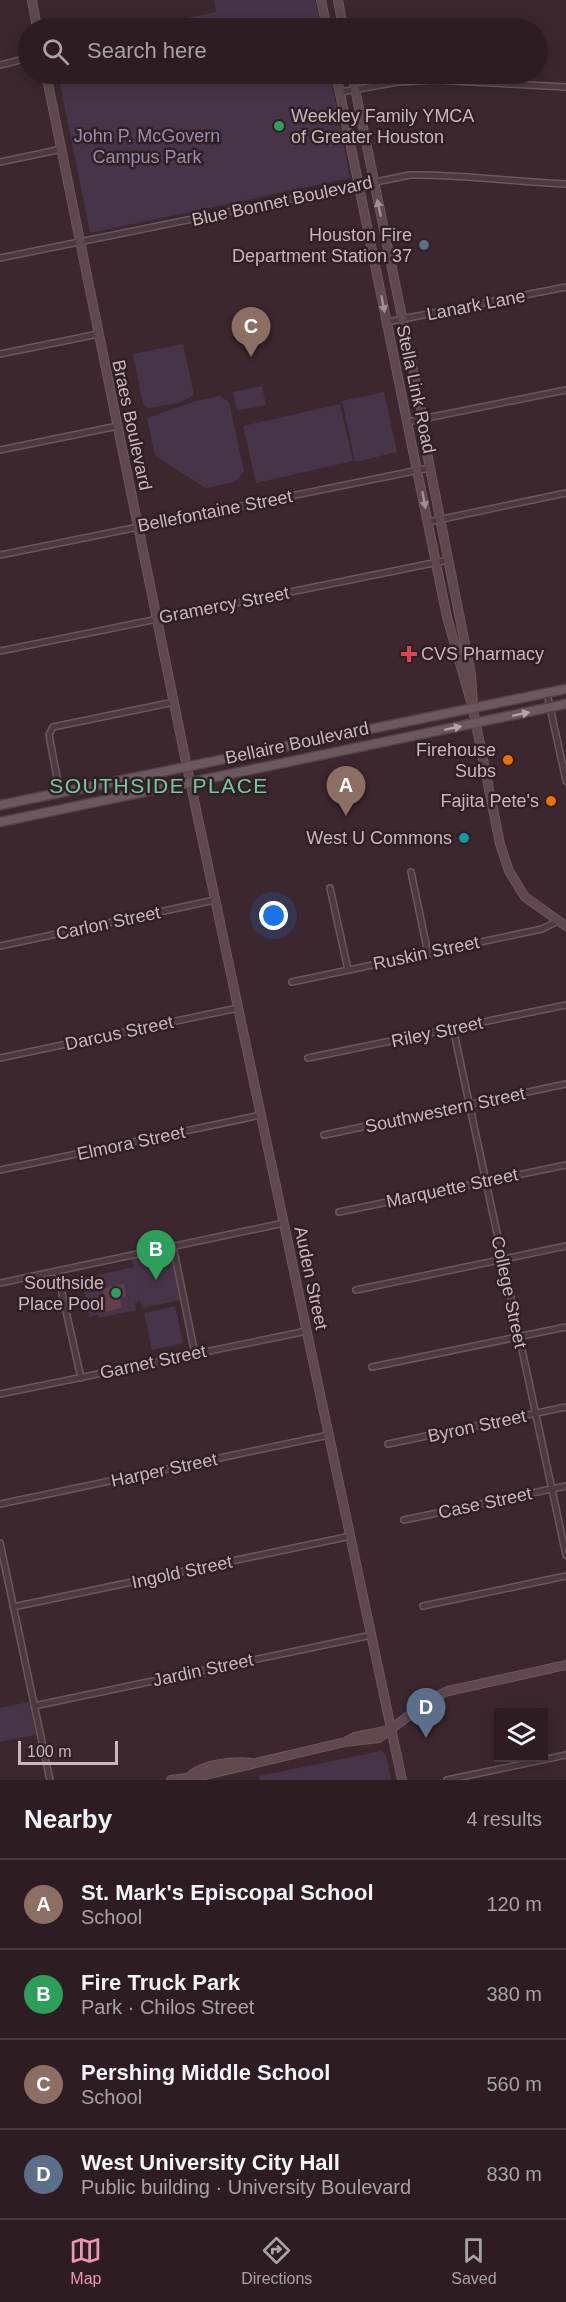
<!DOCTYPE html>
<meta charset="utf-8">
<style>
:root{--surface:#2d1d22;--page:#35262a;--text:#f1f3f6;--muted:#a7a2a5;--line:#483b40;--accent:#ed95b1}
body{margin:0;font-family:Arial,sans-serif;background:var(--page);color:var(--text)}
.controls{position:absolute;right:18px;bottom:18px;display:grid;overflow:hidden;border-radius:0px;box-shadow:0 3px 15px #0003}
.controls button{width:54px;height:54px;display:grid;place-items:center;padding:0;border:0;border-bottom:2px solid var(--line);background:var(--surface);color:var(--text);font:30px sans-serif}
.scale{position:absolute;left:18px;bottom:15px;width:100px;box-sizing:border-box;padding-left:6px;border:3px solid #c7b6bc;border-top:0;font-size:16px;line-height:21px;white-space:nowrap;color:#c7b6bc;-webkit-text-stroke:4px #311f25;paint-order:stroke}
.you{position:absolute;left:274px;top:916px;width:21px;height:21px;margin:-15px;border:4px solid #fff;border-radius:50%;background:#1a73e8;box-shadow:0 0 0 9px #1a73e833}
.badge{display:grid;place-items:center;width:39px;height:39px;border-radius:50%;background:var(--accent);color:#fff;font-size:20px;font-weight:700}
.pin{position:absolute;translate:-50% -50px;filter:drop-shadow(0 2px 3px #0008)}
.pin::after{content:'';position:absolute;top:32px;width:21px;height:18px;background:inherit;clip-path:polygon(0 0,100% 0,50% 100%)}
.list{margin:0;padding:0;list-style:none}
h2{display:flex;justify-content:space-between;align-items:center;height:78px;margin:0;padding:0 24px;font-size:26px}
h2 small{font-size:20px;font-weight:400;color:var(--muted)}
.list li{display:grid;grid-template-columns:39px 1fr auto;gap:18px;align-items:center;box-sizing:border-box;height:90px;padding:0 24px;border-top:2px solid var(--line)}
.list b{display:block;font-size:22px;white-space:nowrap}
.list p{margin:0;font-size:20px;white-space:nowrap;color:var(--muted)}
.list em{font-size:20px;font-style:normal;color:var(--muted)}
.icon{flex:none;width:33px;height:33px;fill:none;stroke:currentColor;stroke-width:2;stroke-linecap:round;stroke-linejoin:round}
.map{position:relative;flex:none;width:566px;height:1780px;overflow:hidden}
.search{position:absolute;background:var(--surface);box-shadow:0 3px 15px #0003;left:18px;right:18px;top:18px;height:66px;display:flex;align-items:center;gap:15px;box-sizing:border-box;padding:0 21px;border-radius:33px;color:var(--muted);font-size:22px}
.sheet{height:438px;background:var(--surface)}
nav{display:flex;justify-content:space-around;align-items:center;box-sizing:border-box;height:84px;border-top:2px solid var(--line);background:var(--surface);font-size:16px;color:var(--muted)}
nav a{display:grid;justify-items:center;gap:3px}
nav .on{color:var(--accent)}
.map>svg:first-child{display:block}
.green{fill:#473448}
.water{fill:#633e4b}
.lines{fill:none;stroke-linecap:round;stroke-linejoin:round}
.street-casing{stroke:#6a585e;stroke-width:8}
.secondary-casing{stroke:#6a585e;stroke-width:10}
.primary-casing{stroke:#554349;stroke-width:11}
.street{stroke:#4c3a40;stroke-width:5}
.secondary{stroke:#5f494f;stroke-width:8}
.primary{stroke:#6c595f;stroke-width:8}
.oneway{fill:#a39096}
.oneway2{fill:#b5a3a9}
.leisure-dot{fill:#2e9e5b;stroke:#311f25;stroke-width:2}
.service-dot{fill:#5c6f8a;stroke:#311f25;stroke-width:2}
.health-dot{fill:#e0444e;stroke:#311f25;stroke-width:2}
.food-dot{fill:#e8710a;stroke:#311f25;stroke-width:2}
.culture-dot{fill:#0f9aa8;stroke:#311f25;stroke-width:2}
.labels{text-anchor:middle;stroke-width:5;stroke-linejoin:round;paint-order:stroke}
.poi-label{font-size:18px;fill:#c7b6bc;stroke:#311f25;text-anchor:end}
.park-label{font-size:18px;fill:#958daa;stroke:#311f25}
.street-label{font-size:18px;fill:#c7b6bc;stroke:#311f25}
.quarter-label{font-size:21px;letter-spacing:1.5px;fill:#6fca9d;stroke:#311f25}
</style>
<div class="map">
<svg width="566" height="1780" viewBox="0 0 566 1780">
<rect width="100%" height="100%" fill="#3c272e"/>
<path class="green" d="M 214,0 L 315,0 L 321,28 L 178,28 L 177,20 L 216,12 Z
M 58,74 L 330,74 L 350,178 L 90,233 Z
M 183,344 L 194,395 L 179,403 L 148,408 L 143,404 L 133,354 Z
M 262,386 L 266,405 L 237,411 L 233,392 Z
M 384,392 L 397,452 L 355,462 L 342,401 Z
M 220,396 L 229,402 L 244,472 L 234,482 L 206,488 L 155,456 L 147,418 L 196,401 Z
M 340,404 L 353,461 L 256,483 L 243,426 Z
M 160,1252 L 173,1265 L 181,1300 L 142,1308 L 135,1277 L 140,1300 L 135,1303 L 136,1310 L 99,1318 L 98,1315 L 89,1317 L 84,1291 L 93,1289 L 91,1277 L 133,1267 L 132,1259 Z
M 175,1306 L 183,1343 L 152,1350 L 144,1313 Z
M 29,1702 L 36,1735 L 0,1742 L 0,1708 Z
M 381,1751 L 386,1754 L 391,1780 L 260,1780 L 259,1776 Z"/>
<path class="water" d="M 124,1284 L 126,1296 L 120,1298 L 122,1308 L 101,1313 L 99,1303 L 101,1298 L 105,1296 L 101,1289 Z"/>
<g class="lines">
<defs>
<path id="street" d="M 0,65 L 28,58
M 340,92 L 398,82 L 436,80 L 566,87
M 0,162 L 62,149
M 0,258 L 410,175 C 462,174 514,182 566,184
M 387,322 L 566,287
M 0,354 L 98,334
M 407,422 L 566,390
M 0,450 L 118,426
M 428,522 L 566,493
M 0,555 L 429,468
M 0,651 L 448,560
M 547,693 L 566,781
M 60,793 L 49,735 L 53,727 L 174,702
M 411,872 L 428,953
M 330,888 L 348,970
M 0,946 L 215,900
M 292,982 L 542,929 L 558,921
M 453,1028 L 566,1555
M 0,1058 L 238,1008
M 308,1058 L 566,1005
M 324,1135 L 566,1084
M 0,1170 L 261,1115
M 339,1212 L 566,1165
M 173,1246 L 195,1354
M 57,1271 L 81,1378
M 0,1283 L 284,1223
M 356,1290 L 566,1246
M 372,1367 L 566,1327
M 0,1394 L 307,1331
M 388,1444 L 566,1407
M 0,1504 L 329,1435
M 404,1520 L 566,1486
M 0,1543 L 50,1780
M 423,1606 L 566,1576
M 13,1607 L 351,1536
M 34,1706 L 372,1635
M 447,1780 L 566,1755"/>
<path id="secondary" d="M 32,0 L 37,28
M 321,0 L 327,28
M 338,0 L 343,28
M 46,74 L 187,767 L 402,1780
M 336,74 L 447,617 L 473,709 L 500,844 L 509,871 L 525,897 L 566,926
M 352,74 L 423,419 L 422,428 L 471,674 L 473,704
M 347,1741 L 355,1737 L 390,1730
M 190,1776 C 204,1764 233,1761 251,1763
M 171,1780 L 201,1776 L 345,1742 L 379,1738 L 431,1699 L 448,1691 L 566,1665"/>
<path id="primary" d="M 0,805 L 566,689
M 0,822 L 566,704"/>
</defs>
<use href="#street" class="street-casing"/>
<use href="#secondary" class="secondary-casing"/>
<use href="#primary" class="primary-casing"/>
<use href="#street" class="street"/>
<use href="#secondary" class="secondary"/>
<use href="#primary" class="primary"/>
</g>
<defs><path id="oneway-solid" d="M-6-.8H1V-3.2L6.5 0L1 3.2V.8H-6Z" transform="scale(1.5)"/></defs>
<g class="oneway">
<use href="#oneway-solid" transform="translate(379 208) rotate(-102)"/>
<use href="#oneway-solid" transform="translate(383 304) rotate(79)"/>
<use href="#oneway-solid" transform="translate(424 500) rotate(79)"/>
</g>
<g class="oneway2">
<use href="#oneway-solid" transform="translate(521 714) rotate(-12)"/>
<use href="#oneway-solid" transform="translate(453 728) rotate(-12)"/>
</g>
<g class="leisure-dot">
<circle cx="279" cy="126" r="6"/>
<circle cx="116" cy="1293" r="6"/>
</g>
<circle class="service-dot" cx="424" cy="245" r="6"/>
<path class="health-dot" d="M406 645h6v6h6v6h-6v6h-6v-6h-6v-6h6z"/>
<g class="food-dot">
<circle cx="508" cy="760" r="6"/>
<circle cx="551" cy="801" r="6"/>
</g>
<circle class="culture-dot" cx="464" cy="838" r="6"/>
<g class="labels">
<g class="poi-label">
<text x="291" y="122" text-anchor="start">Weekley Family YMCA<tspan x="291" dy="21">of Greater Houston</tspan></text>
<text x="412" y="241">Houston Fire<tspan x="412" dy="21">Department Station 37</tspan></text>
<text x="421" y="660" text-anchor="start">CVS Pharmacy</text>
<text x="496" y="756">Firehouse<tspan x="496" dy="21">Subs</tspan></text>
<text x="539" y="807">Fajita Pete's</text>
<text x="452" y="844">West U Commons</text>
<text x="104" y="1289">Southside<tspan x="104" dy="21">Place Pool</tspan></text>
</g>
<g class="park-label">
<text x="147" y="142">John P. McGovern<tspan x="147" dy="21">Campus Park</tspan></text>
</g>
<g class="street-label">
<text transform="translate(282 201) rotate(-12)" y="6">Blue Bonnet Boulevard</text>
<text transform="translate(476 305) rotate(-11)" y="6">Lanark Lane</text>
<text transform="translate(416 389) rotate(78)" y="6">Stella Link Road</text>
<text transform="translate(132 425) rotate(78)" y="6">Braes Boulevard</text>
<text transform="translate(215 511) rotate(-11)" y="6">Bellefontaine Street</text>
<text transform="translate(224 605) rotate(-11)" y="6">Gramercy Street</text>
<text transform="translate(297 743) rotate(-12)" y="6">Bellaire Boulevard</text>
<text transform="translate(108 923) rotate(-12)" y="6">Carlon Street</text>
<text transform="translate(426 953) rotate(-12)" y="6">Ruskin Street</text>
<text transform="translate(437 1032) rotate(-12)" y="6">Riley Street</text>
<text transform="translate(119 1033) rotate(-12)" y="6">Darcus Street</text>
<text transform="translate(445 1110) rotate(-12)" y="6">Southwestern Street</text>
<text transform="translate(131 1143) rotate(-12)" y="6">Elmora Street</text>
<text transform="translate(452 1188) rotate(-12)" y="6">Marquette Street</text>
<text transform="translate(311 1278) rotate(78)" y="6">Auden Street</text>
<text transform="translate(509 1292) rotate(78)" y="6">College Street</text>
<text transform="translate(153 1362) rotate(-12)" y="6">Garnet Street</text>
<text transform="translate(477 1426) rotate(-12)" y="6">Byron Street</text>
<text transform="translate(164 1470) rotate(-12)" y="6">Harper Street</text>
<text transform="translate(485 1503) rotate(-12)" y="6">Case Street</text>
<text transform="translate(182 1572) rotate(-12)" y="6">Ingold Street</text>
<text transform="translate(203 1670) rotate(-12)" y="6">Jardin Street</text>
</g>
<g class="quarter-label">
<text x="159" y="793">SOUTHSIDE PLACE</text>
</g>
</g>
</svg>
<div class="controls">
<button><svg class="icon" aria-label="layers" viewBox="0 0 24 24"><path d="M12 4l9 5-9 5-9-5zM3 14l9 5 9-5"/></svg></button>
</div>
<div class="scale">100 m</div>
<div class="you"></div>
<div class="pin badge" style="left:346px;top:816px;background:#8d6e63">A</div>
<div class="pin badge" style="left:156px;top:1280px;background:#2e9e5b">B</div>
<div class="pin badge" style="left:251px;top:357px;background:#8d6e63">C</div>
<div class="pin badge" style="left:426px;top:1738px;background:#5c6f8a">D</div>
<div class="search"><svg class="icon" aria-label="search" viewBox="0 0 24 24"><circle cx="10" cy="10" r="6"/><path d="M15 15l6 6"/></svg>Search here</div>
</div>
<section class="sheet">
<h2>Nearby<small>4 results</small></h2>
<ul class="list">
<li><span class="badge" style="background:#8d6e63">A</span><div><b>St. Mark's Episcopal School</b><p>School</p></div><em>120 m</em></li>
<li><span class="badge" style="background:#2e9e5b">B</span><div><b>Fire Truck Park</b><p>Park · Chilos Street</p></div><em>380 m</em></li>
<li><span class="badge" style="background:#8d6e63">C</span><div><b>Pershing Middle School</b><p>School</p></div><em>560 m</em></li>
<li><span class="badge" style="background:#5c6f8a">D</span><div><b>West University City Hall</b><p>Public building · University Boulevard</p></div><em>830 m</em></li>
</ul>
</section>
<nav>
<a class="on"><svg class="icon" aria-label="map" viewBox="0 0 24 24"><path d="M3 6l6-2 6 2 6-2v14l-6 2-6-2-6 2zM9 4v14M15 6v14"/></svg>Map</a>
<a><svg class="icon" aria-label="directions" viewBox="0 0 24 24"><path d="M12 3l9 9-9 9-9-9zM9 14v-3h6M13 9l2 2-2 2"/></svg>Directions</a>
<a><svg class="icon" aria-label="saved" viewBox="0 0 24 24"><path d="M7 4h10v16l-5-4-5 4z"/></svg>Saved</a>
</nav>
